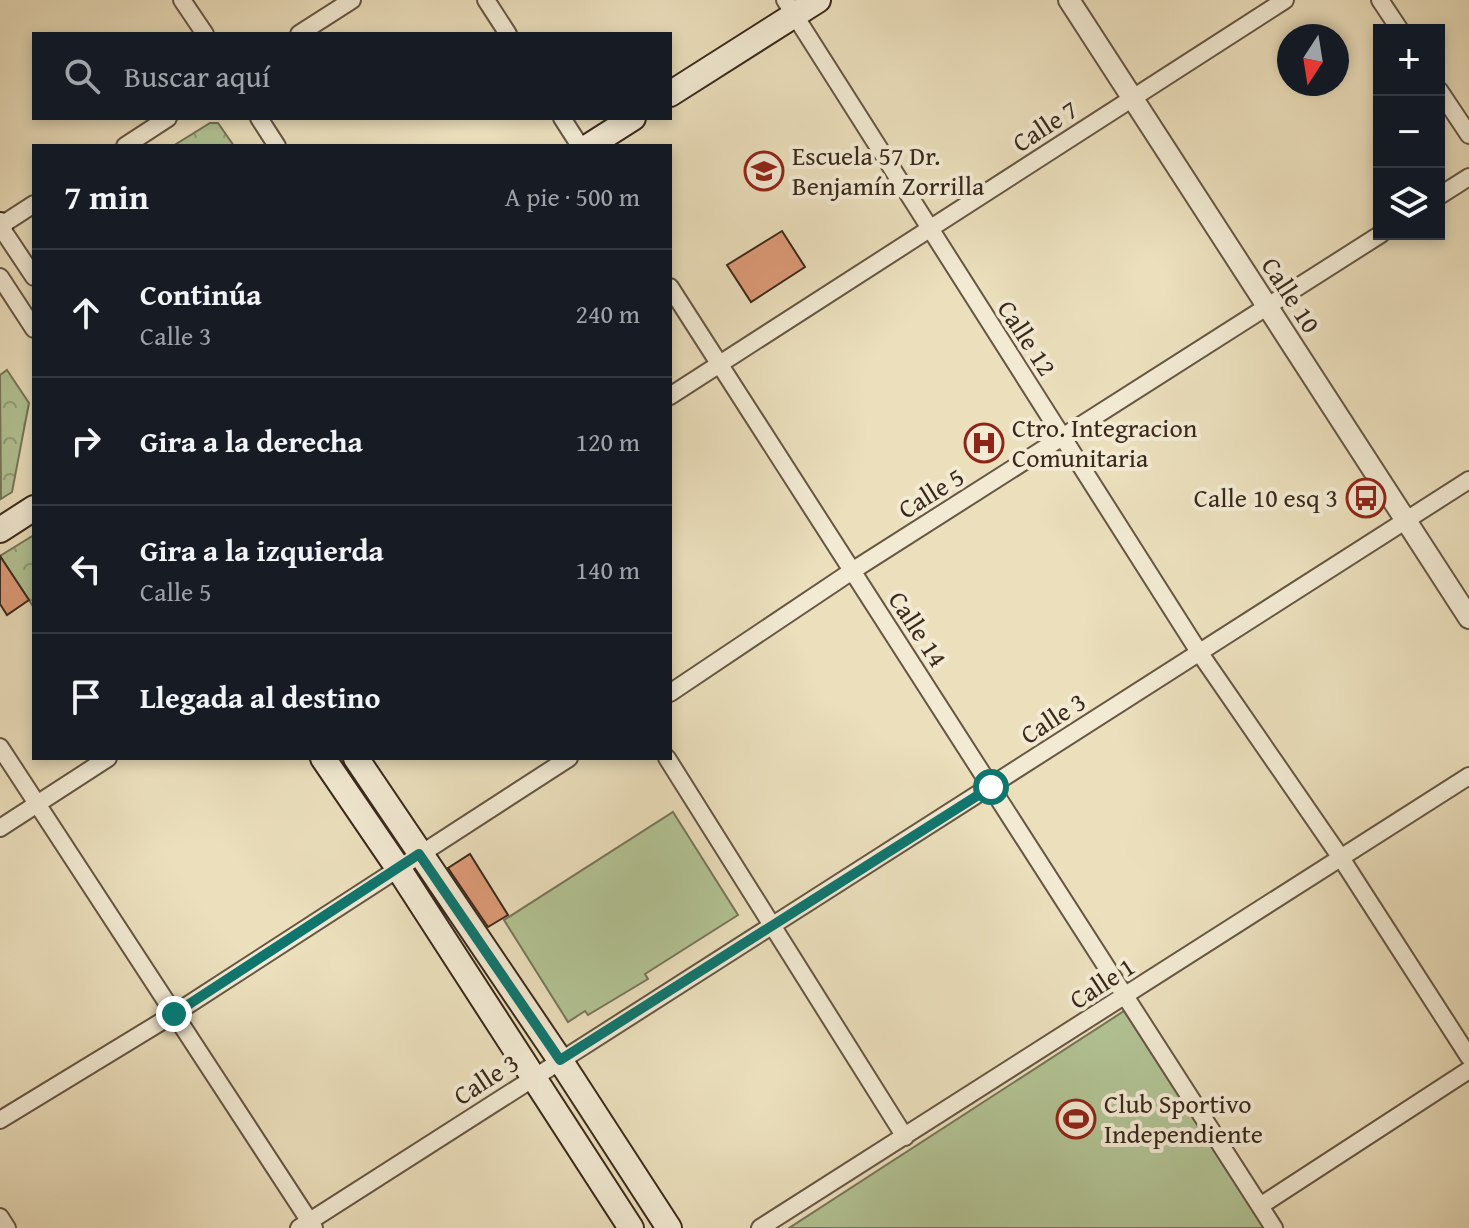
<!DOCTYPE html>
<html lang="es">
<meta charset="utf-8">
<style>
:root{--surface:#171b24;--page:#20242c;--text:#f1f3f6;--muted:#9ea1a6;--line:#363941}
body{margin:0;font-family:"Gentium Book Plus",serif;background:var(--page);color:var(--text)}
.controls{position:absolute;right:24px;top:24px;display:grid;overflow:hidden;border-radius:0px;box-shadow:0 4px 12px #0003}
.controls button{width:72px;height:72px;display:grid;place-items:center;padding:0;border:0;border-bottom:2px solid var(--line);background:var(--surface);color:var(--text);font:40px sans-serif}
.compass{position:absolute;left:1277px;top:24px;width:72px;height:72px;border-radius:50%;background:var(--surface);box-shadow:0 4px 12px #0003;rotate:192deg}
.stop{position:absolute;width:24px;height:24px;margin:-18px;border:6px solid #0f766e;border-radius:50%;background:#fff}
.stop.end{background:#0f766e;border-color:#fff;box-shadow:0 2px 8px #0008}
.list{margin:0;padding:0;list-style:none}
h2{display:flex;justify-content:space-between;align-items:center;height:104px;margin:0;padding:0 32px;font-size:34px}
h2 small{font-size:26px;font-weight:400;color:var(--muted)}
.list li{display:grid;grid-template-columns:52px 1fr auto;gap:24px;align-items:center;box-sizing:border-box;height:128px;padding:0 32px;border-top:2px solid var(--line)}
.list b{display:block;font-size:30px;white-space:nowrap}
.list p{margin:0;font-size:26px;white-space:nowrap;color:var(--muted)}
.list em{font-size:26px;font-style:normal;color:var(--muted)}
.icon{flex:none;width:44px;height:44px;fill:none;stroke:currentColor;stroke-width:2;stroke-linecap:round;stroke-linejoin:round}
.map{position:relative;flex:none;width:1469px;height:1228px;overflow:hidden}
.search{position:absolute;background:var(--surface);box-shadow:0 4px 12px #0003;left:32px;top:32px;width:640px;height:88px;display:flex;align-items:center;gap:20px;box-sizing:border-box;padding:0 28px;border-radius:0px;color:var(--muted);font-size:30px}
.panel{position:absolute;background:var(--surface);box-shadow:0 4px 12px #0003;left:32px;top:144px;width:640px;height:616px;border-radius:0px}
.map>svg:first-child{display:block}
.forest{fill:url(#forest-crowns);stroke:#767658;stroke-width:2}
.garden{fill:#b2c394;stroke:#767658;stroke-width:2}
.building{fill:#de9b77;stroke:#39281b;stroke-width:2}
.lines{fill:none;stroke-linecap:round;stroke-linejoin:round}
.minor-casing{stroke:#665643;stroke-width:20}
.tertiary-casing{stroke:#665643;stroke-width:24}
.secondary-casing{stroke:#39281b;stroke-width:28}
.minor{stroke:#f2ead3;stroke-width:16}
.tertiary{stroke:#f2ead3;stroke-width:20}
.secondary{stroke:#f2ead3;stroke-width:24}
.route{stroke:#0f766e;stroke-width:10}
.labels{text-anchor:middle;stroke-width:8;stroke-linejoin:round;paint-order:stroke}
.street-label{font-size:26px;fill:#39281b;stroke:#f2ead3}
.poi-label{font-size:26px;fill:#39281b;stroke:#f2ead3;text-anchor:start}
</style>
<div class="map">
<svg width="1469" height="1228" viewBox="0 0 1469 1228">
<defs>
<pattern id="forest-crowns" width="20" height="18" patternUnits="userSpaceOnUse" patternTransform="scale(2)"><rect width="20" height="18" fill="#b2c394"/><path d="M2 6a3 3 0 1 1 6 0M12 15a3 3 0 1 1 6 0" fill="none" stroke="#929e78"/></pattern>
</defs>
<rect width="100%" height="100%" fill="#ebdfbc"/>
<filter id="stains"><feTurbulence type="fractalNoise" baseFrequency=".0025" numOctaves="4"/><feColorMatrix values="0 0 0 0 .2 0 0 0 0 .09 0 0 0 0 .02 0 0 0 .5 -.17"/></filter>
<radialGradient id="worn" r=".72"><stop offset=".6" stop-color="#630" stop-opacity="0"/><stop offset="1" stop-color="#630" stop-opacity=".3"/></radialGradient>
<path class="forest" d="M 210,123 L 218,123 L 234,146 L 173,146 Z
M 7,370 L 29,403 L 12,492 L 1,499 L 0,375 Z
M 34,535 L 34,608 L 0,556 Z"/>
<path class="garden" d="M 673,812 L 738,915 L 645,974 L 648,979 L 588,1015 L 585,1011 L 568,1022 L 504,920 Z
M 1124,1011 L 1265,1228 L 789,1228 Z"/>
<path class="building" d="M 782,231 L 805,267 L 751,302 L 727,265 Z
M 0,556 L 29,600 L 7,615 L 0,604 Z
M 470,854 L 508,915 L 488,927 L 448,868 Z"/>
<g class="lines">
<defs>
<path id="minor" d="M 182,0 L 205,34
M 486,0 L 508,34
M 785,0 L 1199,652 L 1341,858 L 1469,1057
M 1380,0 L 1400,30
M 299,34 L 352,0
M 1439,90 L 1469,135
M 259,118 L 277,146
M 562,118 L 580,146
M 125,146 L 168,118
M 1439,196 L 1469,177
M 0,226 L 34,277
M 0,226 L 34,204
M 0,277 L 34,329
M 670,287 L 1274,1228
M 670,396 L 1285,0
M 670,693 L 852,571 L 1381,234
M 0,747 L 314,1228
M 667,758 L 905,1137
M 0,828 L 108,758
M 0,1120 L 174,1014 L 569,758
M 1260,1206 L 1469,1070
M 0,1217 L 7,1228
M 299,1228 L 1469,480
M 760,1228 L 1469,776"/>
<path id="tertiary" d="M 1069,0 L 1469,618"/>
<path id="secondary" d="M 670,94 L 818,0
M 589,146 L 633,118
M 0,225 L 0,226
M 0,530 L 34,508
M 323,758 L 398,868 L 631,1228
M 356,758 L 560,1060 L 669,1228"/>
</defs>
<use href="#minor" class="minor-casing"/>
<use href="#tertiary" class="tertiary-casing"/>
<use href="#secondary" class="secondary-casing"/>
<use href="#minor" class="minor"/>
<use href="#tertiary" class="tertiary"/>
<use href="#secondary" class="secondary"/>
</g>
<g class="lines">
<path class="route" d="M 174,1014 L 419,854 L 560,1060 L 991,787"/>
</g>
<defs>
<symbol id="school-ring" viewBox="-11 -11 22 22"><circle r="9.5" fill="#f2ead3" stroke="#8f2418" stroke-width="1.5"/><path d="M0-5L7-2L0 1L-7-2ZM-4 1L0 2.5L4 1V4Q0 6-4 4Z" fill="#8f2418"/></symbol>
<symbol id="hospital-ring" viewBox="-11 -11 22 22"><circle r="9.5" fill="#f2ead3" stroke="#8f2418" stroke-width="1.5"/><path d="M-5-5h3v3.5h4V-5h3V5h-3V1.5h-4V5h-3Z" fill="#8f2418"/></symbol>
<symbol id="bus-ring" viewBox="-11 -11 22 22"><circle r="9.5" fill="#f2ead3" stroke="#8f2418" stroke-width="1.5"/><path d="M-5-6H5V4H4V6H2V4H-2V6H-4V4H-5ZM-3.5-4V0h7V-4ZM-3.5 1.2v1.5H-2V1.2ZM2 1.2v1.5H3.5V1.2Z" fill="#8f2418"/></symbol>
<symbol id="stadium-ring" viewBox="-11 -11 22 22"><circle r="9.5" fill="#f2ead3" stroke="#8f2418" stroke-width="1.5"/><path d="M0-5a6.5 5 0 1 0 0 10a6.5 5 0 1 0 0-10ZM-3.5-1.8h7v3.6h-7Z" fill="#8f2418"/></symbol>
</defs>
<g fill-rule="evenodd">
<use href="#school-ring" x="742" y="149" width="44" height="44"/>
<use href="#hospital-ring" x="962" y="421" width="44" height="44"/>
<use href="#bus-ring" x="1344" y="476" width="44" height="44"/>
<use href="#stadium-ring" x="1054" y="1097" width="44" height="44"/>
</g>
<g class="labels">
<g class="street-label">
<text transform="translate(1045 126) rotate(-33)" y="9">Calle 7</text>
<text transform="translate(1291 295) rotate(57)" y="9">Calle 10</text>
<text transform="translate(1027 338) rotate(57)" y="9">Calle 12</text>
<text transform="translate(931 493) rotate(-32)" y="9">Calle 5</text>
<text transform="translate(918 629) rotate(57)" y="9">Calle 14</text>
<text transform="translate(1053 718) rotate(-33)" y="9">Calle 3</text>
<text transform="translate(1102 983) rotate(-33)" y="9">Calle 1</text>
<text transform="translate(486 1079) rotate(-33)" y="9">Calle 3</text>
</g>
<g class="poi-label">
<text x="792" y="165">Escuela 57 Dr.<tspan x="792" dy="30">Benjamín Zorrilla</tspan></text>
<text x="1012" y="437">Ctro. Integracion<tspan x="1012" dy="30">Comunitaria</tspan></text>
<text x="1338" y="507" text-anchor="end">Calle 10 esq 3</text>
<text x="1104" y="1113">Club Sportivo<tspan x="1104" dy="30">Independiente</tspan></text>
</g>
</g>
<rect width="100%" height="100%" filter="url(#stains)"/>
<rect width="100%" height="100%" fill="url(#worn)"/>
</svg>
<div class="controls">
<button>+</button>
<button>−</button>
<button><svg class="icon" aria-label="layers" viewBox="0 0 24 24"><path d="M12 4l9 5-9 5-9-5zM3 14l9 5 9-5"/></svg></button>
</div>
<svg class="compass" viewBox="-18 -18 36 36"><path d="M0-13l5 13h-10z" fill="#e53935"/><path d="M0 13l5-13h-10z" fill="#9ea1a6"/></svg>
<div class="stop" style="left:991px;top:787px"></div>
<div class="stop end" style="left:174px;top:1014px"></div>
<div class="search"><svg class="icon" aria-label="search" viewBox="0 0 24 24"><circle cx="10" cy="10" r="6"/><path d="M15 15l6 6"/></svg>Buscar aquí</div>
<section class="panel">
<h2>7 min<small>A pie · 500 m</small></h2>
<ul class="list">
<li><svg class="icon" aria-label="ahead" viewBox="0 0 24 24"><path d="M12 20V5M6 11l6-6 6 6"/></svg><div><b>Continúa</b><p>Calle 3</p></div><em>240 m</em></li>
<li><svg class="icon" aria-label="right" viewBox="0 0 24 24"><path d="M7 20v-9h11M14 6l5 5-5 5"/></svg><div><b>Gira a la derecha</b></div><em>120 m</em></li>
<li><svg class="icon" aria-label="left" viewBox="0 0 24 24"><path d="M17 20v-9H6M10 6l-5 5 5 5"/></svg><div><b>Gira a la izquierda</b><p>Calle 5</p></div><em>140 m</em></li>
<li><svg class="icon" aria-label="arrive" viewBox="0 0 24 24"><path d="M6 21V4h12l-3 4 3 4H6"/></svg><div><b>Llegada al destino</b></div></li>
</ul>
</section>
</div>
